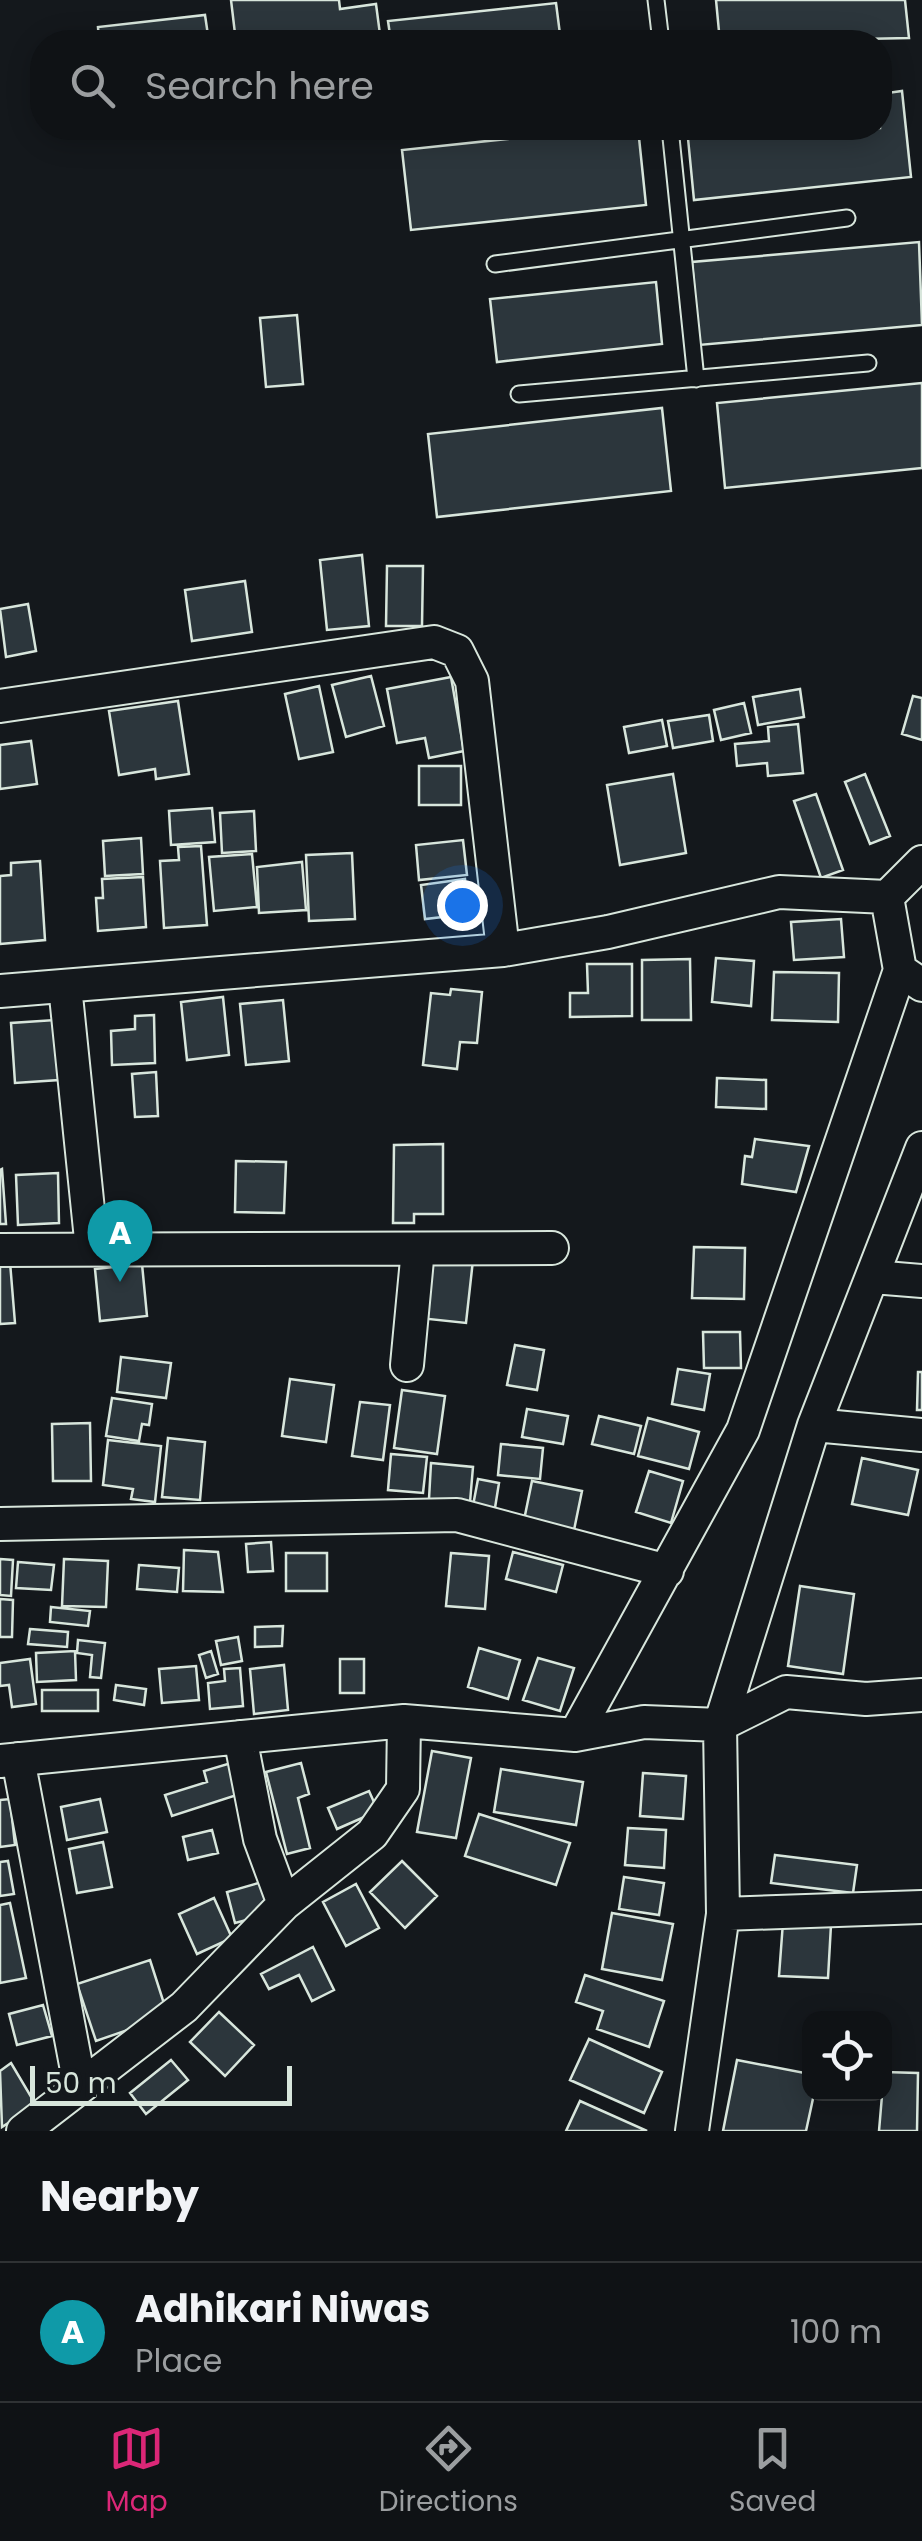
<!DOCTYPE html>
<style>
:root{--surface:#0f1215;--page:#1d2022;--text:#f1f3f6;--muted:#9b9ea0;--line:#2f3234;--accent:#db2777}
body{margin:0;font-family:Poppins,sans-serif;background:var(--page);color:var(--text)}
.controls{position:absolute;right:30px;bottom:30px;display:grid;overflow:hidden;border-radius:20px;box-shadow:0 5px 25px #0003}
.controls button{width:90px;height:90px;display:grid;place-items:center;padding:0;border:0;border-bottom:2px solid var(--line);background:var(--surface);color:var(--text);font:50px sans-serif}
.scale{position:absolute;left:30px;bottom:25px;width:262px;box-sizing:border-box;padding-left:10px;border:5px solid #d8e6dc;border-top:0;font-size:28px;line-height:35px;white-space:nowrap;color:#d8e6dc;-webkit-text-stroke:8px #14181c;paint-order:stroke}
.you{position:absolute;left:462px;top:905px;width:35px;height:35px;margin:-25px;border:8px solid #fff;border-radius:50%;background:#1a73e8;box-shadow:0 0 0 15px #1a73e833}
.badge{display:grid;place-items:center;width:65px;height:65px;border-radius:50%;background:var(--accent);color:#fff;font-size:32px;font-weight:700}
.pin{position:absolute;translate:-50% -82px;filter:drop-shadow(0 2px 5px #0008)}
.pin::after{content:'';position:absolute;top:52px;width:35px;height:30px;background:inherit;clip-path:polygon(0 0,100% 0,50% 100%)}
.list{margin:0;padding:0;list-style:none}
h2{display:flex;justify-content:space-between;align-items:center;height:130px;margin:0;padding:0 40px;font-size:42px}
h2 small{font-size:32px;font-weight:400;color:var(--muted)}
.list li{display:grid;grid-template-columns:65px 1fr auto;gap:30px;align-items:center;box-sizing:border-box;height:140px;padding:0 40px;border-top:2px solid var(--line)}
.list b{display:block;font-size:38px;white-space:nowrap}
.list p{margin:0;font-size:32px;white-space:nowrap;color:var(--muted)}
.list em{font-size:32px;font-style:normal;color:var(--muted)}
.icon{flex:none;width:55px;height:55px;fill:none;stroke:currentColor;stroke-width:2;stroke-linecap:round;stroke-linejoin:round}
.map{position:relative;flex:none;width:922px;height:2131px;overflow:hidden}
.search{position:absolute;background:var(--surface);box-shadow:0 5px 25px #0003;left:30px;right:30px;top:30px;height:110px;display:flex;align-items:center;gap:25px;box-sizing:border-box;padding:0 35px;border-radius:40px;color:var(--muted);font-size:38px}
.sheet{height:270px;background:var(--surface)}
nav{display:flex;justify-content:space-around;align-items:center;box-sizing:border-box;height:140px;border-top:2px solid var(--line);background:var(--surface);font-size:28px;color:var(--muted)}
nav a{display:grid;justify-items:center;gap:5px}
nav .on{color:var(--accent)}
.map>svg:first-child{display:block}
.building{fill:#2c363c;stroke:#d8e6dc;stroke-width:2.5}
.lines{fill:none;stroke-linecap:round;stroke-linejoin:round}
.lane-casing{stroke:#d8e6dc;stroke-width:19}
.street-casing{stroke:#d8e6dc;stroke-width:36}
.lane{stroke:#14181c;stroke-width:15}
.street{stroke:#14181c;stroke-width:32}
</style>
<div class="map">
<svg width="922" height="2131" viewBox="0 0 922 2131">
<rect width="100%" height="100%" fill="#14181c"/>
<path class="building" d="M 231,0 L 339,0 L 340,9 L 376,4 L 381,42 L 236,42 Z
M 716,0 L 905,0 L 909,38 L 720,42 Z
M 556,3 L 561,42 L 391,42 L 388,21 Z
M 205,15 L 209,42 L 99,42 L 98,27 Z
M 902,91 L 911,177 L 694,200 L 687,128 L 880,128 L 880,94 Z
M 611,128 L 638,128 L 646,205 L 411,230 L 402,150 Z
M 919,242 L 922,325 L 699,345 L 692,262 Z
M 656,282 L 662,344 L 497,362 L 490,299 Z
M 297,315 L 303,384 L 266,387 L 260,318 Z
M 922,383 L 922,468 L 725,488 L 717,403 Z
M 662,408 L 671,491 L 437,517 L 428,434 Z
M 362,555 L 369,626 L 327,630 L 320,560 Z
M 387,566 L 423,566 L 422,626 L 386,626 Z
M 245,581 L 252,632 L 192,641 L 185,590 Z
M 28,604 L 36,651 L 6,657 L 0,609 Z
M 371,676 L 384,726 L 346,737 L 332,685 Z
M 451,677 L 464,751 L 429,758 L 425,738 L 397,743 L 387,689 Z
M 319,686 L 333,752 L 299,759 L 285,694 Z
M 800,689 L 804,717 L 758,725 L 753,697 Z
M 913,696 L 922,698 L 922,740 L 902,734 Z
M 178,701 L 189,774 L 156,779 L 155,769 L 119,775 L 109,711 Z
M 744,703 L 751,733 L 721,740 L 714,710 Z
M 709,715 L 713,741 L 673,748 L 668,721 Z
M 662,720 L 667,746 L 629,753 L 624,727 Z
M 798,724 L 803,773 L 768,776 L 767,763 L 737,766 L 735,744 L 769,741 L 768,727 Z
M 31,741 L 37,784 L 0,789 L 0,745 Z
M 419,766 L 461,766 L 461,805 L 419,805 Z
M 673,774 L 686,853 L 620,865 L 607,785 Z
M 865,774 L 890,836 L 870,844 L 845,782 Z
M 816,794 L 843,870 L 821,878 L 794,801 Z
M 212,808 L 215,842 L 171,845 L 169,811 Z
M 254,811 L 256,851 L 222,853 L 220,813 Z
M 141,838 L 143,874 L 105,876 L 103,841 Z
M 463,840 L 467,875 L 419,880 L 416,845 Z
M 201,846 L 207,925 L 164,928 L 160,861 L 179,860 L 178,847 Z
M 352,853 L 355,919 L 309,921 L 306,855 Z
M 252,854 L 257,907 L 214,911 L 209,857 Z
M 40,861 L 45,940 L 0,944 L 0,876 L 11,875 L 11,863 Z
M 302,862 L 306,910 L 259,913 L 257,867 Z
M 143,877 L 146,927 L 98,931 L 96,898 L 103,898 L 102,879 Z
M 465,879 L 469,914 L 425,919 L 421,885 Z
M 841,919 L 844,957 L 794,960 L 791,922 Z
M 716,958 L 754,961 L 751,1006 L 712,1002 Z
M 690,959 L 691,1020 L 642,1020 L 642,960 Z
M 587,964 L 632,964 L 632,1016 L 570,1017 L 570,993 L 588,993 Z
M 774,972 L 839,973 L 838,1022 L 772,1020 Z
M 451,989 L 482,992 L 477,1043 L 460,1042 L 457,1069 L 423,1065 L 431,993 L 450,995 Z
M 223,997 L 229,1055 L 187,1060 L 181,1002 Z
M 283,1000 L 289,1061 L 246,1065 L 240,1004 Z
M 154,1015 L 155,1063 L 112,1065 L 111,1031 L 135,1029 L 135,1016 Z
M 55,1020 L 59,1080 L 15,1083 L 11,1023 Z
M 156,1072 L 158,1116 L 135,1117 L 132,1074 Z
M 717,1078 L 766,1080 L 766,1109 L 716,1107 Z
M 755,1139 L 809,1146 L 796,1192 L 742,1184 L 745,1156 L 752,1157 Z
M 443,1144 L 443,1214 L 414,1214 L 414,1223 L 393,1223 L 394,1145 Z
M 236,1161 L 286,1162 L 284,1213 L 235,1212 Z
M 2,1169 L 6,1224 L 0,1224 L 0,1170 Z
M 58,1173 L 59,1223 L 18,1225 L 16,1175 Z
M 694,1247 L 745,1248 L 744,1299 L 692,1298 Z
M 427,1255 L 473,1260 L 466,1323 L 419,1318 Z
M 10,1262 L 15,1323 L 0,1324 L 0,1263 Z
M 142,1264 L 147,1316 L 100,1321 L 95,1269 Z
M 703,1332 L 740,1332 L 741,1368 L 704,1368 Z
M 515,1345 L 544,1350 L 537,1390 L 507,1385 Z
M 121,1357 L 171,1363 L 166,1398 L 117,1392 Z
M 678,1369 L 710,1374 L 704,1410 L 672,1404 Z
M 918,1372 L 922,1372 L 922,1410 L 917,1410 Z
M 290,1379 L 334,1385 L 326,1442 L 282,1436 Z
M 402,1390 L 445,1396 L 437,1454 L 394,1448 Z
M 112,1398 L 152,1404 L 149,1425 L 142,1424 L 139,1441 L 106,1436 Z
M 360,1402 L 390,1405 L 383,1460 L 352,1456 Z
M 527,1409 L 568,1416 L 563,1444 L 522,1437 Z
M 599,1416 L 641,1426 L 634,1454 L 592,1444 Z
M 648,1418 L 699,1432 L 689,1469 L 638,1456 Z
M 90,1423 L 91,1481 L 53,1481 L 52,1424 Z
M 168,1438 L 205,1442 L 200,1500 L 162,1497 Z
M 108,1440 L 161,1446 L 155,1502 L 131,1499 L 133,1489 L 103,1485 Z
M 501,1444 L 543,1448 L 540,1479 L 498,1475 Z
M 391,1454 L 427,1457 L 423,1493 L 388,1490 Z
M 862,1458 L 918,1470 L 908,1515 L 852,1504 Z
M 431,1463 L 473,1467 L 470,1502 L 429,1499 Z
M 649,1471 L 683,1481 L 671,1523 L 636,1512 Z
M 478,1479 L 499,1483 L 494,1514 L 472,1511 Z
M 532,1481 L 582,1491 L 573,1535 L 523,1525 Z
M 271,1542 L 273,1571 L 248,1572 L 246,1544 Z
M 184,1550 L 218,1552 L 223,1592 L 183,1591 Z
M 513,1552 L 563,1565 L 556,1592 L 506,1579 Z
M 286,1553 L 327,1553 L 327,1591 L 286,1591 Z
M 451,1553 L 489,1556 L 485,1609 L 446,1606 Z
M 0,1559 L 13,1560 L 11,1596 L 0,1595 Z
M 64,1559 L 108,1561 L 106,1607 L 62,1606 Z
M 18,1562 L 54,1565 L 51,1590 L 16,1588 Z
M 139,1565 L 179,1568 L 177,1592 L 137,1589 Z
M 800,1586 L 854,1594 L 843,1674 L 788,1666 Z
M 0,1599 L 13,1600 L 12,1637 L 0,1637 Z
M 51,1607 L 90,1611 L 88,1626 L 50,1622 Z
M 283,1626 L 282,1646 L 255,1647 L 255,1627 Z
M 30,1629 L 68,1632 L 67,1647 L 28,1644 Z
M 238,1637 L 242,1661 L 221,1665 L 216,1641 Z
M 78,1640 L 105,1643 L 101,1678 L 90,1677 L 92,1655 L 77,1653 Z
M 479,1648 L 520,1660 L 508,1699 L 468,1687 Z
M 75,1651 L 76,1680 L 37,1682 L 36,1653 Z
M 211,1651 L 218,1674 L 206,1678 L 199,1655 Z
M 538,1658 L 574,1668 L 560,1711 L 523,1700 Z
M 30,1659 L 36,1704 L 12,1707 L 9,1685 L 0,1686 L 0,1663 Z
M 340,1659 L 364,1659 L 364,1693 L 340,1693 Z
M 284,1665 L 288,1710 L 254,1714 L 250,1669 Z
M 196,1666 L 199,1700 L 162,1703 L 159,1669 Z
M 240,1668 L 243,1706 L 210,1709 L 208,1683 L 225,1681 L 224,1669 Z
M 116,1685 L 146,1689 L 144,1705 L 114,1700 Z
M 42,1690 L 98,1690 L 98,1711 L 42,1711 Z
M 432,1751 L 471,1758 L 456,1838 L 417,1832 Z
M 231,1763 L 240,1794 L 172,1816 L 165,1795 L 207,1782 L 204,1771 Z
M 301,1763 L 309,1794 L 298,1798 L 310,1848 L 287,1854 L 266,1772 Z
M 501,1769 L 583,1782 L 576,1825 L 494,1812 Z
M 643,1773 L 686,1776 L 683,1819 L 640,1816 Z
M 369,1791 L 378,1811 L 337,1829 L 328,1808 Z
M 10,1799 L 15,1845 L 0,1847 L 0,1800 Z
M 100,1799 L 107,1832 L 67,1840 L 61,1807 Z
M 479,1814 L 570,1843 L 556,1885 L 465,1856 Z
M 628,1828 L 666,1830 L 664,1868 L 625,1865 Z
M 212,1830 L 218,1853 L 188,1860 L 183,1837 Z
M 103,1842 L 112,1887 L 77,1893 L 69,1849 Z
M 775,1855 L 857,1865 L 853,1893 L 771,1883 Z
M 8,1861 L 14,1894 L 0,1896 L 0,1862 Z
M 402,1861 L 437,1896 L 405,1928 L 370,1892 Z
M 624,1877 L 664,1883 L 659,1915 L 619,1909 Z
M 262,1882 L 270,1914 L 235,1923 L 227,1892 Z
M 356,1884 L 379,1928 L 346,1946 L 323,1902 Z
M 214,1898 L 232,1938 L 197,1954 L 179,1914 Z
M 10,1903 L 26,1978 L 0,1983 L 0,1905 Z
M 612,1913 L 673,1924 L 662,1980 L 602,1969 Z
M 783,1922 L 831,1925 L 828,1978 L 779,1976 Z
M 313,1947 L 334,1990 L 312,2001 L 299,1975 L 269,1989 L 261,1974 Z
M 150,1960 L 168,2016 L 96,2041 L 77,1984 Z
M 585,1975 L 664,2001 L 649,2047 L 597,2029 L 603,2011 L 576,2002 Z
M 43,2005 L 52,2036 L 17,2045 L 9,2014 Z
M 219,2012 L 254,2045 L 225,2076 L 190,2042 Z
M 589,2039 L 662,2072 L 644,2113 L 570,2080 Z
M 171,2060 L 188,2080 L 146,2114 L 130,2093 Z
M 737,2060 L 810,2074 L 810,2094 L 814,2094 L 806,2131 L 723,2131 Z
M 11,2063 L 36,2105 L 2,2127 L 0,2071 Z
M 884,2072 L 918,2073 L 917,2131 L 879,2131 Z
M 580,2101 L 647,2131 L 566,2131 Z"/>
<g class="lines">
<defs>
<path id="lane" d="M 656,0 L 661,42
M 670,128 L 696,379
M 495,264 L 847,218
M 519,394 L 868,363"/>
<path id="street" d="M 0,706 L 434,642 L 457,651 L 472,681 L 503,950
M 922,862 L 887,897 L 900,970 L 922,985
M 65,986 L 92,1249
M 0,991 L 503,950 L 608,932 L 779,892 L 887,897
M 0,1250 L 552,1248
M 873,1277 L 922,1281
M 407,1365 L 418,1249
M 814,1425 L 922,1435
M 0,1524 L 457,1515 L 667,1571
M 575,1735 L 743,1430 L 900,970
M 240,1737 L 260,1839 L 284,1904
M 18,1759 L 80,2086
M 0,1761 L 404,1721 L 575,1735 L 644,1722 L 720,1725 L 786,1692 L 866,1699 L 922,1695
M 723,1914 L 922,1907
M 23,2131 L 184,2007 L 284,1904 L 372,1834 L 403,1789 L 404,1721
M 692,2131 L 723,1914 L 720,1725 L 814,1425 L 922,1148"/>
</defs>
<use href="#lane" class="lane-casing"/>
<use href="#street" class="street-casing"/>
<use href="#lane" class="lane"/>
<use href="#street" class="street"/>
</g>
</svg>
<div class="controls">
<button><svg class="icon" aria-label="locate" viewBox="0 0 24 24"><circle cx="12" cy="12" r="6"/><path d="M12 2v4M12 18v4M2 12h4M18 12h4"/></svg></button>
</div>
<div class="scale">50 m</div>
<div class="you"></div>
<div class="pin badge" style="left:120px;top:1282px;background:#0f9aa8">A</div>
<div class="search"><svg class="icon" aria-label="search" viewBox="0 0 24 24"><circle cx="10" cy="10" r="6"/><path d="M15 15l6 6"/></svg>Search here</div>
</div>
<section class="sheet">
<h2>Nearby<small></small></h2>
<ul class="list">
<li><span class="badge" style="background:#0f9aa8">A</span><div><b>Adhikari Niwas</b><p>Place</p></div><em>100 m</em></li>
</ul>
</section>
<nav>
<a class="on"><svg class="icon" aria-label="map" viewBox="0 0 24 24"><path d="M3 6l6-2 6 2 6-2v14l-6 2-6-2-6 2zM9 4v14M15 6v14"/></svg>Map</a>
<a><svg class="icon" aria-label="directions" viewBox="0 0 24 24"><path d="M12 3l9 9-9 9-9-9zM9 14v-3h6M13 9l2 2-2 2"/></svg>Directions</a>
<a><svg class="icon" aria-label="saved" viewBox="0 0 24 24"><path d="M7 4h10v16l-5-4-5 4z"/></svg>Saved</a>
</nav>
